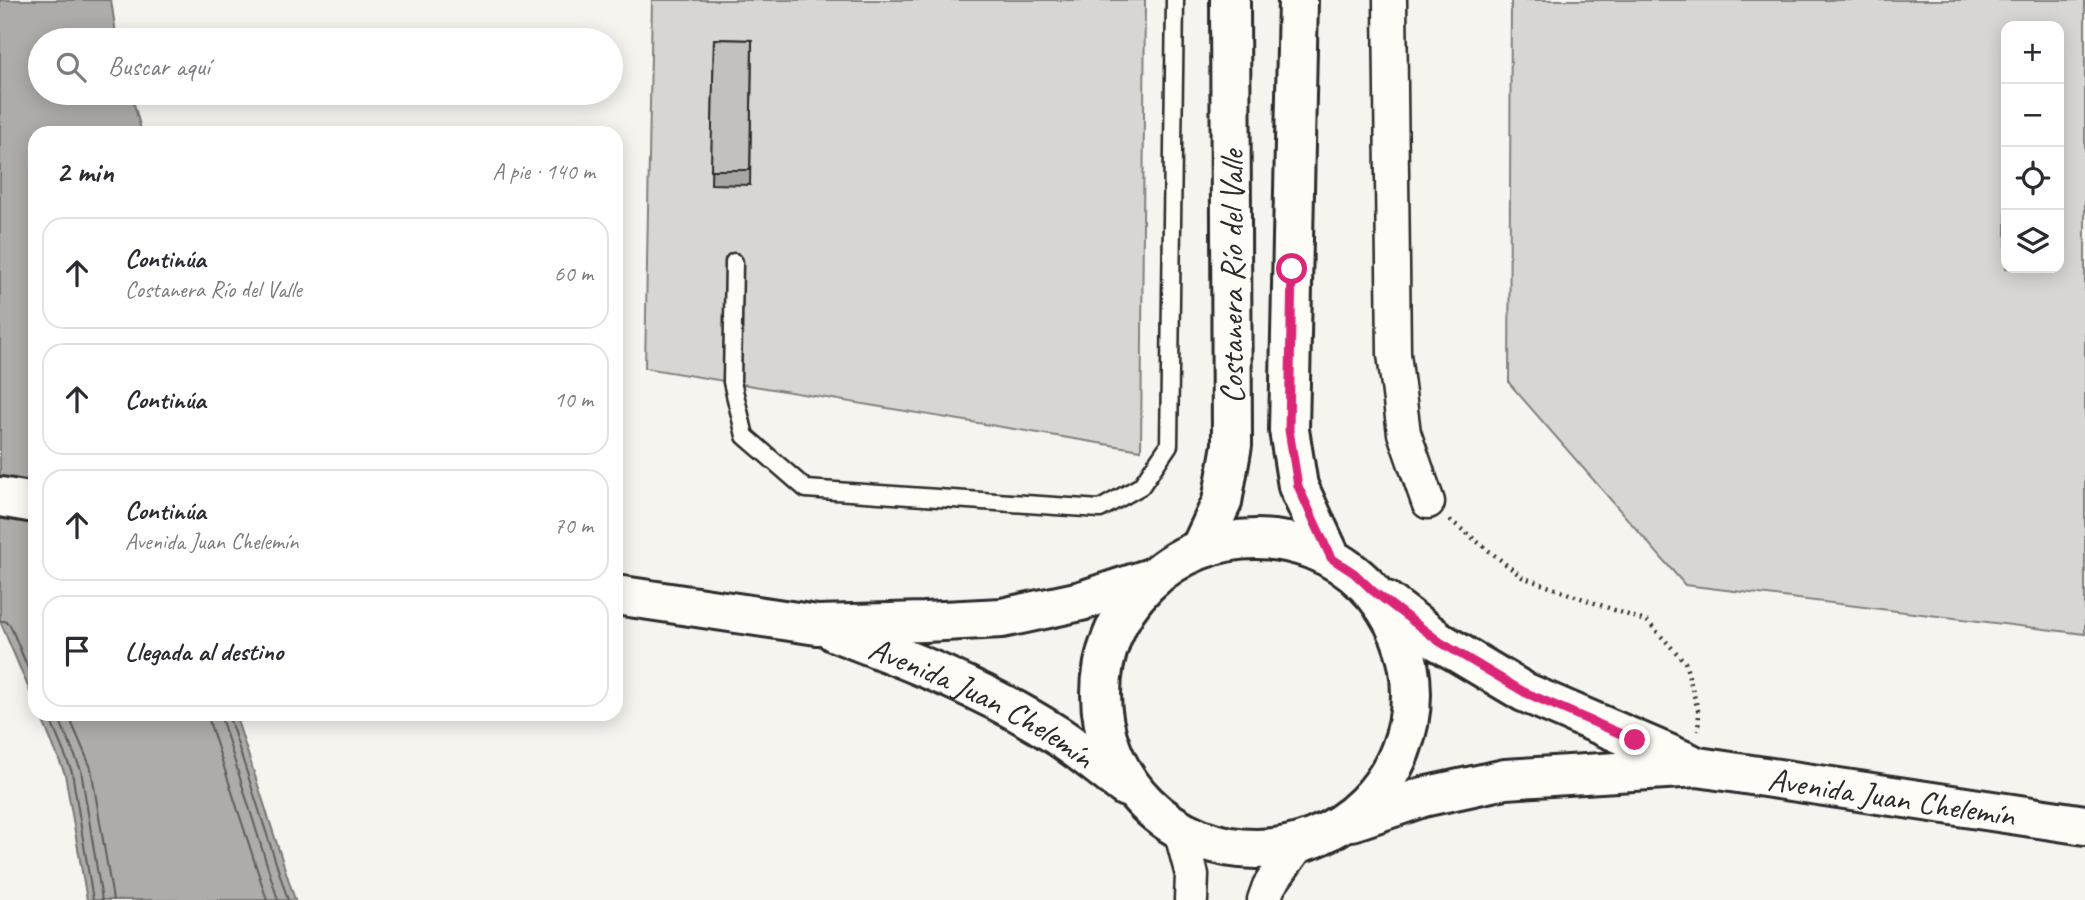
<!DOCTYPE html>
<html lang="es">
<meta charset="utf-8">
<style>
:root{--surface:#fff;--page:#f2f2f3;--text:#2b2b33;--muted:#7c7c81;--line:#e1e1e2}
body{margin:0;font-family:Caveat,sans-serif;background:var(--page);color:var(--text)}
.controls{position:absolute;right:21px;top:21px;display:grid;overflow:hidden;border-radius:14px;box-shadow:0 4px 18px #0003}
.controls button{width:63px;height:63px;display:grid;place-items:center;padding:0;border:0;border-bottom:2px solid var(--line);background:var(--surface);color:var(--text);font:35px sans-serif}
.stop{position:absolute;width:21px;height:21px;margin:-16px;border:5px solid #db2777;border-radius:50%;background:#fff}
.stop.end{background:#db2777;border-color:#fff;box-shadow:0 2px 7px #0008}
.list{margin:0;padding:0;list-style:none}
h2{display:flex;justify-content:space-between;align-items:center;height:91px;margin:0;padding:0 28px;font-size:30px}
h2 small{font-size:23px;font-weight:400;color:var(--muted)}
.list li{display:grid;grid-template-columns:46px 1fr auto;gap:21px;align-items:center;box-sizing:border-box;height:112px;margin:0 14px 14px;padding:0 14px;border:2px solid var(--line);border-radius:21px}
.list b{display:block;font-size:26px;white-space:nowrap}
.list p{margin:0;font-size:23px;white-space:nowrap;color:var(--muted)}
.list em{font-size:23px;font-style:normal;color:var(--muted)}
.icon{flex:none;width:38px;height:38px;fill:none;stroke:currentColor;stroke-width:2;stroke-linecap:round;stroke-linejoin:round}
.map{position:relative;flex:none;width:2085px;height:900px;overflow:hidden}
.search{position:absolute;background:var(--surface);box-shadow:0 4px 18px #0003;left:28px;top:28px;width:595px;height:77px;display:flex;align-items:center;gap:18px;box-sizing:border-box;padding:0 24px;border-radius:38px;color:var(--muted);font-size:26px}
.panel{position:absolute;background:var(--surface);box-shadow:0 4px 18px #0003;left:28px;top:126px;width:595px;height:595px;border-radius:21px}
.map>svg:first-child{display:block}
.green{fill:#d7d6d2;stroke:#81807e;stroke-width:2;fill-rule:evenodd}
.water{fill:#adaca9;stroke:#797877;stroke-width:2}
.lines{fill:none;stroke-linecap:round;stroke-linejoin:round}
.shore{stroke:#5f5f5d;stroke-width:2}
.service-casing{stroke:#2b2b2b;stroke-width:21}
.minor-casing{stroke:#2b2b2b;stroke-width:37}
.secondary-casing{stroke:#2b2b2b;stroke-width:44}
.path{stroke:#2b2b2b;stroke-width:4.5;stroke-dasharray:2 5;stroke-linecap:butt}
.service{stroke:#fdfcf7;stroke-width:16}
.minor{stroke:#fdfcf7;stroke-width:32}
.secondary{stroke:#fdfcf7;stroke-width:38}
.wall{fill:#a7a6a3;stroke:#2b2b2b;stroke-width:2}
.building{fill:#c2c1be;stroke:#2b2b2b;stroke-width:2}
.route{stroke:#db2777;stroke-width:9}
.labels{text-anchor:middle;stroke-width:7;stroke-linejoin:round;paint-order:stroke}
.street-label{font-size:33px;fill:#2b2b2b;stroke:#fdfcf7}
</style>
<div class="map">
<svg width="2085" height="900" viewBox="0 0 2085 900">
<rect width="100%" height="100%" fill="#f5f4ef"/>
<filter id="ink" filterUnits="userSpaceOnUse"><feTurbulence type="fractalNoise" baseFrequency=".0143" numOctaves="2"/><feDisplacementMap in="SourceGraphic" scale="14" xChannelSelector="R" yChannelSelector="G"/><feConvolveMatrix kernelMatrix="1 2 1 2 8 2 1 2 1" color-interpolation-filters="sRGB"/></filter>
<g filter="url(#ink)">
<path class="green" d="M 652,0 L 1145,0 L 1141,450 L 645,368 Z
M 1511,0 L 2085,0 L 2085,634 L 1685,585 L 1509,383 ZM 2059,26 L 2059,268 L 2006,268 L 2006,26 Z"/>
<path class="water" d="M 0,0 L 111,0 L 117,40 L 40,40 L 40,93 L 131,93 L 142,133 L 35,133 L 35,703 L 0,621 Z
M 40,714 L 235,714 L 295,900 L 87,900 L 65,774 Z"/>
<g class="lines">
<path class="shore" d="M 0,621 L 5,621 L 10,625 L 35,685
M 48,714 L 72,772 L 93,900
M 57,714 L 81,770 L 102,900
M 68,714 L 91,768 L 113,900
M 209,714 L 210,724 L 267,900
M 220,714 L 278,900
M 228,714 L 288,900"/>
<defs>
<path id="service" d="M 734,262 L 732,382 L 745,436 L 806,489 L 1100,509 L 1141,486 L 1169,445 L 1175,0"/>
<path id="minor" d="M 1390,0 L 1394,354 L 1404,433 L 1428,502
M 1180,830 L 1192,875 L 1191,900
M 1264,900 L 1269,886 L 1300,843"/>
<g id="secondary">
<path d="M 1298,0 L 1289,430 L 1298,486 L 1331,558"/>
<path d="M 0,497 L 35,503"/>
<circle cx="1256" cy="694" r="155"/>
<path d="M 1200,549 L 1222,502 L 1232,445 L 1230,0"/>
<path d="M 616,595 L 817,625 L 924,622 L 1002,618 L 1081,601 L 1154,577"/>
<path d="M 1386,601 L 1440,642 L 1524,692 L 1689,763"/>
<path id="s1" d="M 835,632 C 911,661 989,691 1058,736 C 1081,751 1103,770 1126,787"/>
<path id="s2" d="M 1352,821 L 1423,797 L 1505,779 L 1698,767 L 2085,825"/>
</g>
</defs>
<use href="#service" class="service-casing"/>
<use href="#minor" class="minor-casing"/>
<use href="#secondary" class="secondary-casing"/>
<path class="path" d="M 1450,520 L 1522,577 L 1648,622 L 1685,662 L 1699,714 L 1698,731"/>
<use href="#service" class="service"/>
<use href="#minor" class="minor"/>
<use href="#secondary" class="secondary"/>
</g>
<path class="wall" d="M 714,39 L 752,40 L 750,185 L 711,184 Z"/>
<path class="building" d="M 714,39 L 752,40 L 750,170 L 711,170 Z"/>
</g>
<g class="lines" filter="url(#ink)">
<path class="route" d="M 1292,269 L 1289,430 L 1298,486 L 1331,558 L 1354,573 L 1373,591 L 1440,642 L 1524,692 L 1635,740"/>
</g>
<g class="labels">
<g class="street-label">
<text transform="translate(1231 277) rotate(-90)" y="12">Costanera Río del Valle</text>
<text dy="12" stroke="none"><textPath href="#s1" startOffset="163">Avenida Juan Chelemín</textPath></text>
<text dy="12" stroke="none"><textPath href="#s2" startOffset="548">Avenida Juan Chelemín</textPath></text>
</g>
</g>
</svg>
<div class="controls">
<button>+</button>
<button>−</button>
<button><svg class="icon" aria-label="locate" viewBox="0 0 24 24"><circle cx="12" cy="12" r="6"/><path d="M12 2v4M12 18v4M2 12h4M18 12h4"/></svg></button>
<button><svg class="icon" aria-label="layers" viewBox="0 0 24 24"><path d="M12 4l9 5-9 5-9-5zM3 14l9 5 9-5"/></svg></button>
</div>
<div class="stop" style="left:1292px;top:269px"></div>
<div class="stop end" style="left:1635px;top:740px"></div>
<div class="search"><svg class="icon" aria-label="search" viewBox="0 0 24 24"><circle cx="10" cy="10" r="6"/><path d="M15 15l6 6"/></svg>Buscar aquí</div>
<section class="panel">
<h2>2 min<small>A pie · 140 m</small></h2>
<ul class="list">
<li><svg class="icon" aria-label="ahead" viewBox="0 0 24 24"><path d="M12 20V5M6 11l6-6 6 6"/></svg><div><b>Continúa</b><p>Costanera Río del Valle</p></div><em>60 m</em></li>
<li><svg class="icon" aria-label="ahead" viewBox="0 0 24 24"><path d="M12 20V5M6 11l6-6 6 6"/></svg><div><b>Continúa</b></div><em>10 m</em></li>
<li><svg class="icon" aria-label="ahead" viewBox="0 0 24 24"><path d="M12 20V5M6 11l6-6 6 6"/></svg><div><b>Continúa</b><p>Avenida Juan Chelemín</p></div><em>70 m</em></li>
<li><svg class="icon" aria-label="arrive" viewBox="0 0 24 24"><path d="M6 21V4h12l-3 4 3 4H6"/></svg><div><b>Llegada al destino</b></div></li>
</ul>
</section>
</div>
